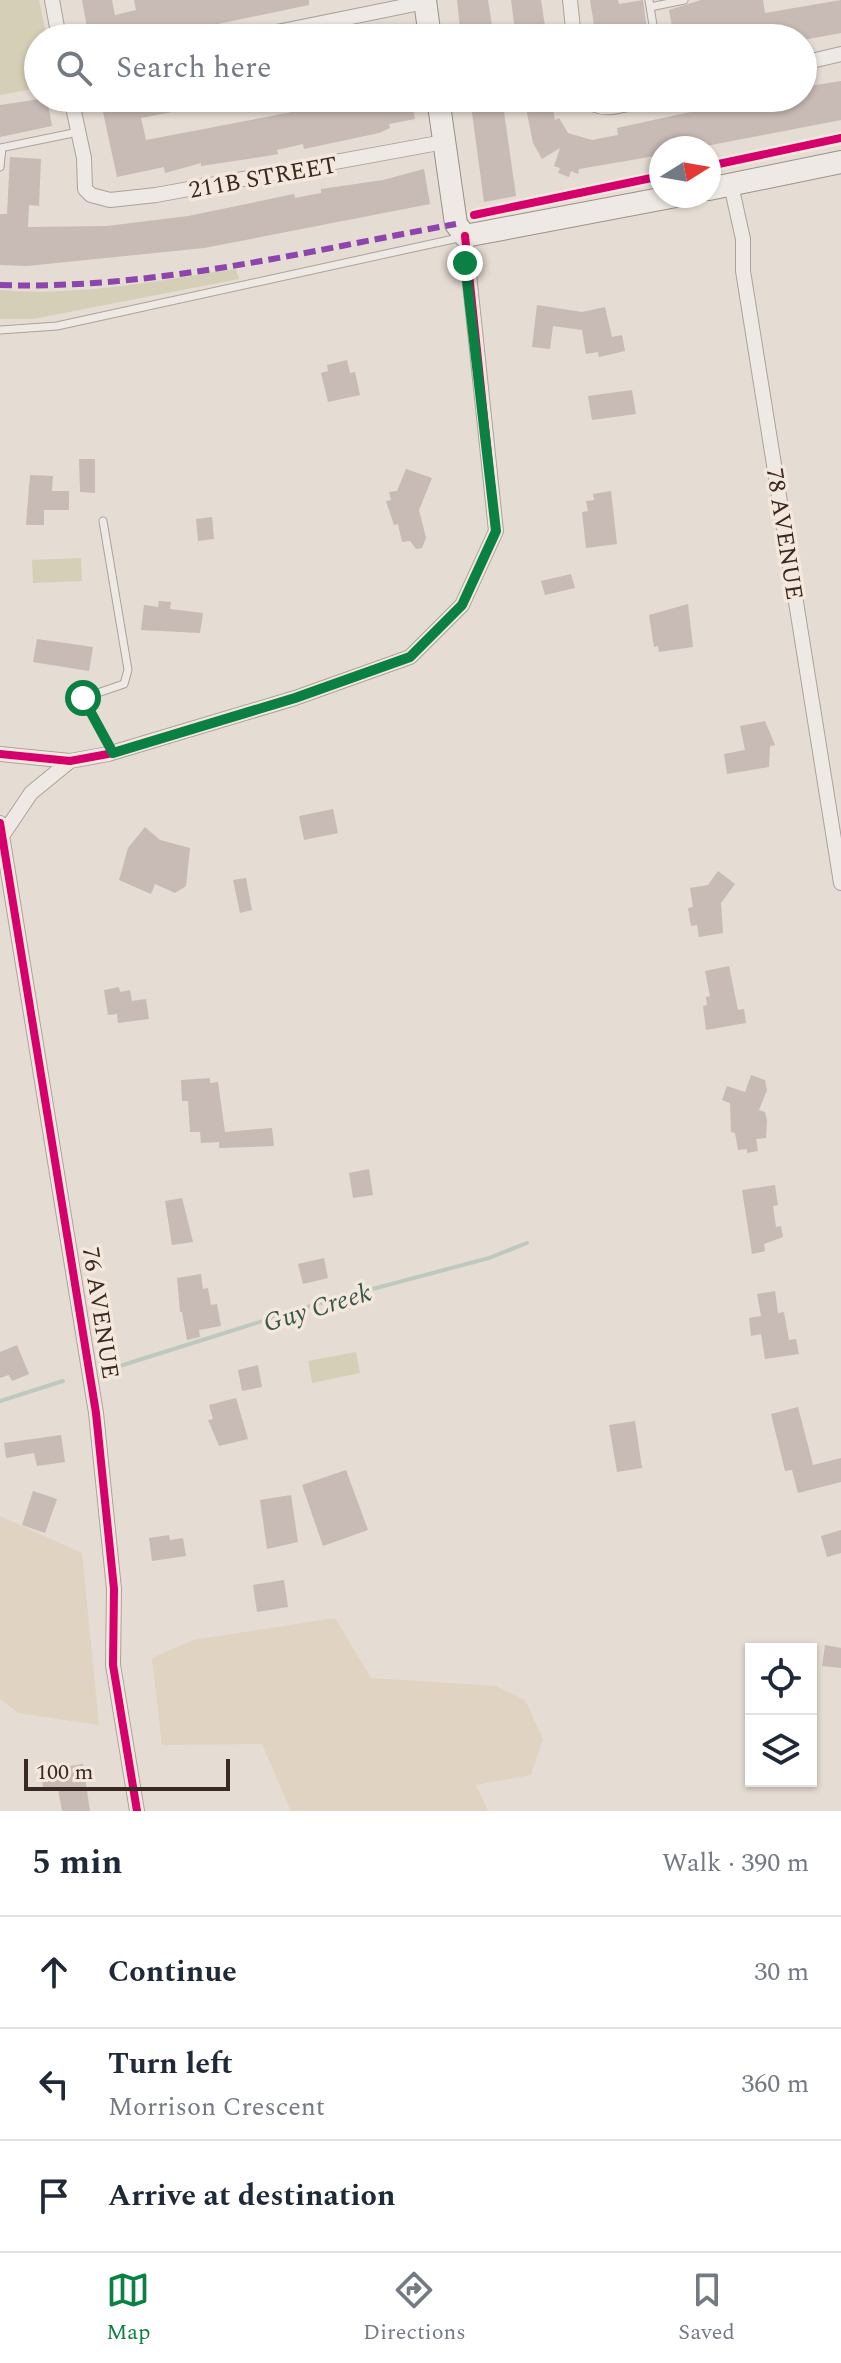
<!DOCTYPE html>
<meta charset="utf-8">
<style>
:root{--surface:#fff;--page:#f2f2f3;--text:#1f2937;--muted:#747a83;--line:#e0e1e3;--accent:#0b8043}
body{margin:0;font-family:Spectral,serif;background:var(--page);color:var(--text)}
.controls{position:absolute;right:24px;bottom:24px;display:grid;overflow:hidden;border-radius:0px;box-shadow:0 2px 6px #0004}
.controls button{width:72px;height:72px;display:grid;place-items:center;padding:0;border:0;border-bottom:2px solid var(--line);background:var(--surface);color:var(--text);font:40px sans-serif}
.compass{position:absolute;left:649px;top:136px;width:72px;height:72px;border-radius:50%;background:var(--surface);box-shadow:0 2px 6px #0004;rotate:79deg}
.scale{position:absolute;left:24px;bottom:20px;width:206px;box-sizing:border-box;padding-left:8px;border:4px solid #3a2923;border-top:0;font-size:22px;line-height:28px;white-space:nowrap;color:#3a2923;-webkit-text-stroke:6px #f4e7db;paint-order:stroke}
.stop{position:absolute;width:24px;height:24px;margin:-18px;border:6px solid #0b8043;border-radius:50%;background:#fff}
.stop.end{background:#0b8043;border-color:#fff;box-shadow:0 2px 8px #0008}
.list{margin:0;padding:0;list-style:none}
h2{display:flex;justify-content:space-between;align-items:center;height:104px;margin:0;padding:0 32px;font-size:34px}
h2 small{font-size:26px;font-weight:400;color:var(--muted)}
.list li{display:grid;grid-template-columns:52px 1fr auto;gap:24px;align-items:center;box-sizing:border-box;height:112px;padding:0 32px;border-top:2px solid var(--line)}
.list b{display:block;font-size:30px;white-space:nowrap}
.list p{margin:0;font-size:26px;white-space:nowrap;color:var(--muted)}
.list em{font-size:26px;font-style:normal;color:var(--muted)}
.icon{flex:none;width:44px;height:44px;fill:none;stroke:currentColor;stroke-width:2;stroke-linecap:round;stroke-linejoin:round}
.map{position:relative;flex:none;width:841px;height:1811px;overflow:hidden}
.search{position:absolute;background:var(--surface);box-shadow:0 2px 6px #0004;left:24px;right:24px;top:24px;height:88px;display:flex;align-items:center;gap:20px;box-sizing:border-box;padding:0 28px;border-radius:44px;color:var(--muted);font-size:30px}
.sheet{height:440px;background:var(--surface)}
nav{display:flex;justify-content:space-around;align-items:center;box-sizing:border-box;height:112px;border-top:2px solid var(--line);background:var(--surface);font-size:22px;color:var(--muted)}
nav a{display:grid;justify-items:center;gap:4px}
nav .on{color:var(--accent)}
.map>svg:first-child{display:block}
.farmland{fill:#e0d3c2}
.green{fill:#d6cfb7}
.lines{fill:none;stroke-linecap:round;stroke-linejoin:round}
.stream{stroke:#bdc9bf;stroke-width:4}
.building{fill:#c8bab4}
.lane-casing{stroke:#aba29b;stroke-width:9}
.street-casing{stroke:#aba29b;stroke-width:16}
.secondary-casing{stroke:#9a918b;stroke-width:24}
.lane{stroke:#eee9e4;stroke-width:7}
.street{stroke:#eee9e4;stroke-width:14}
.secondary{stroke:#eee9e4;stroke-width:22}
.quiet{stroke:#8e44ad;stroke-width:6;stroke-dasharray:12 6;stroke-linecap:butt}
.cycleway-casing{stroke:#f4e7db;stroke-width:13}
.cycleway{stroke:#d6006c;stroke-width:8}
.route{stroke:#0b8043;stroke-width:10}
.labels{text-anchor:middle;stroke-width:7;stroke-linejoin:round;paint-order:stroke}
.street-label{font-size:24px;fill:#3a2923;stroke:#f4e7db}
.water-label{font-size:26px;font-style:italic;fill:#34584e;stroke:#f4e7db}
</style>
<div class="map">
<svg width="841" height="1811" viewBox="0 0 841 1811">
<rect width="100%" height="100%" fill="#e5dcd3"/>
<path class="farmland" d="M 0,1516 L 82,1553 L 99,1725 L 18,1713 L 0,1699 Z
M 335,1618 L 371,1678 L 496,1686 L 525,1700 L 543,1739 L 531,1775 L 476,1785 L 488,1811 L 291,1811 L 262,1744 L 162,1745 L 152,1658 L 193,1640 Z"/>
<path class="green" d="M 0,0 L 39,0 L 47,38 L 38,38 L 38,88 L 0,95 Z
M 236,269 L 239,279 L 33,319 L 0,319 L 0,290 C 79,297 159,280 236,269 Z
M 81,558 L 82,581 L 33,583 L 32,560 Z
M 356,1352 L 360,1373 L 312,1383 L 308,1361 Z"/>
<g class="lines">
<path class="stream" d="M 107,1370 L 320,1303 L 489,1258 L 527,1243
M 0,1401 L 63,1381"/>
</g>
<path class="building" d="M 82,0 L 112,0 L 115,15 L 136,10 L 134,0 L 309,0 L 309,5 L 156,37 L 89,38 Z
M 457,0 L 488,0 L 494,38 L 461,38 Z
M 511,0 L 541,0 L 545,26 L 550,25 L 553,38 L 516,38 Z
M 590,0 L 618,0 L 619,4 L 643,0 L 648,38 L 596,38 Z
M 701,0 L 763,0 L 765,13 L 841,0 L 841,33 L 803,40 L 674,38 L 669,10 Z
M 841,81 L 841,120 L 696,148 L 661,148 L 661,155 L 579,169 L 578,174 L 571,171 L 569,177 L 558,173 L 560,168 L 554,166 L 560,148 L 542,159 L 533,143 L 524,98 L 551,98 L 555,120 L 559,118 L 568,133 L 592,140 L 618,135 L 617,128 L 704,109 L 763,98 L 803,98 L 803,87 Z
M 47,98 L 52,126 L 0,137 L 0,105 Z
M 100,98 L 219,98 L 219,103 L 141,118 L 146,140 L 365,98 L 411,98 L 415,119 L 389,124 L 390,128 L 379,133 L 304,149 L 303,144 L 277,150 L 278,154 L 267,156 L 201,166 L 201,163 L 165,173 L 164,167 L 117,177 Z
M 470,98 L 502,98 L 516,196 L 484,202 Z
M 10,157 L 41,159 L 39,206 L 29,205 L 28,227 L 107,226 L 188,216 L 294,194 L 295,198 L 305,196 L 321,193 L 321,189 L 383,180 L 424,169 L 430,204 L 204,248 L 27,266 L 0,265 L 0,214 L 7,214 Z
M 537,305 L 582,312 L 605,307 L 612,337 L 622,335 L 625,351 L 599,357 L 598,352 L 586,354 L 582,330 L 553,326 L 550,349 L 532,347 Z
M 347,360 L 350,373 L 355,372 L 360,395 L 328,402 L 321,373 L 328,371 L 327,365 Z
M 632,390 L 636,414 L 592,420 L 588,396 Z
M 79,459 L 95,459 L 95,493 L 80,492 Z
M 406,469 L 432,478 L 419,510 L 426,538 L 422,548 L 416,549 L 410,541 L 402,542 L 398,524 L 394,525 L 386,501 L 391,500 L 389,492 L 397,491 Z
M 30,475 L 53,476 L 52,491 L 69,491 L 69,510 L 44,510 L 44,525 L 26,525 Z
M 611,491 L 617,544 L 586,548 L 582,512 L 588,511 L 586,501 L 594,500 L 593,494 Z
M 212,517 L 214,539 L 198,541 L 196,519 Z
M 571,574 L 575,588 L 545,595 L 541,581 Z
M 159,601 L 171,602 L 170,609 L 203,613 L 200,633 L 141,630 L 144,605 L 158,607 Z
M 688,604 L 693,647 L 659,652 L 658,646 L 654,647 L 649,615 Z
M 37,639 L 93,647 L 89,671 L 33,662 Z
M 765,721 L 775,745 L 770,746 L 769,767 L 727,774 L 724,754 L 745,750 L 740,726 Z
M 333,809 L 338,833 L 304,840 L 299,816 Z
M 145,827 L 160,840 L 190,848 L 186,886 L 175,893 L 155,884 L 151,894 L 119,880 L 128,848 Z
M 718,871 L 735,884 L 721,903 L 723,933 L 699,937 L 697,925 L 691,926 L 688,908 L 693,907 L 690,888 L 708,885 Z
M 246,878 L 252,910 L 240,913 L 233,880 Z
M 729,966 L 738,1010 L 744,1009 L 746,1023 L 706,1030 L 703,1006 L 707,1005 L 706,997 L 710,996 L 705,971 Z
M 119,987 L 120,992 L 130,990 L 132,1001 L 146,999 L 149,1019 L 118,1023 L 117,1014 L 108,1015 L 104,990 Z
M 751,1075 L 765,1080 L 767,1090 L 759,1110 L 765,1112 L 767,1121 L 766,1138 L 756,1139 L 758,1151 L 747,1153 L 747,1149 L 738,1150 L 735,1133 L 731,1132 L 730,1103 L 722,1100 L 727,1086 L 745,1092 Z
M 210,1078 L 210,1083 L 218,1082 L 225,1132 L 272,1128 L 274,1146 L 219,1148 L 219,1142 L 201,1143 L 200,1132 L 190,1132 L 188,1101 L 182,1101 L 181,1080 Z
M 369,1169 L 373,1195 L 353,1198 L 349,1173 Z
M 775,1185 L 778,1205 L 773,1206 L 776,1227 L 781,1226 L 783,1237 L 764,1244 L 765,1251 L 752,1254 L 742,1190 Z
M 182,1198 L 193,1242 L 172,1245 L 165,1201 Z
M 324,1258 L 328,1278 L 303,1284 L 298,1264 Z
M 201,1274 L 203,1289 L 208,1288 L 211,1305 L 217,1304 L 221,1326 L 199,1330 L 200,1337 L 187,1340 L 182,1312 L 180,1312 L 177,1278 Z
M 775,1291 L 778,1313 L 784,1312 L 789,1340 L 796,1339 L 799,1354 L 765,1359 L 761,1334 L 751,1336 L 749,1318 L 761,1316 L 757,1294 Z
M 17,1345 L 29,1374 L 12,1381 L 9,1375 L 0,1378 L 0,1352 Z
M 258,1365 L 262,1387 L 242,1391 L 238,1370 Z
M 236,1398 L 248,1439 L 219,1446 L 208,1420 L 213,1419 L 209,1405 Z
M 798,1407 L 813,1465 L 841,1458 L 841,1482 L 798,1493 L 792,1470 L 785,1471 L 771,1414 Z
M 635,1421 L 642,1468 L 617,1472 L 609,1425 Z
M 61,1435 L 65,1462 L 37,1466 L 34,1453 L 6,1458 L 4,1443 Z
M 346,1470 L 368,1530 L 323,1546 L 302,1485 Z
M 33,1491 L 57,1499 L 45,1533 L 22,1525 Z
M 291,1495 L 298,1542 L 267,1549 L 260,1500 Z
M 841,1530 L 841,1553 L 827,1557 L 821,1536 Z
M 169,1535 L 170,1540 L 183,1538 L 186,1556 L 152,1561 L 149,1538 Z
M 284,1580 L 288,1607 L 257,1612 L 253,1585 Z
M 825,1645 L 841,1648 L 841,1668 L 822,1666 Z
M 83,1764 L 90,1811 L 62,1811 L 58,1789 L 44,1791 L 40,1771 Z"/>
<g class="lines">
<defs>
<path id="lane" d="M 649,0 L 655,38
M 650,7 L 684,0
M 0,148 L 78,132
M 0,167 L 2,148
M 0,330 L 57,326 L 463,237
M 103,521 L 128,670 L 124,684 L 83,698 L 113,753"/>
<path id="street" d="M 52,0 L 59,38
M 570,0 L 574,38
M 248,38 L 425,2
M 803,63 L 841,54
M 71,98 L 84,158 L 85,189 L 91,195 L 110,200 L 156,195 L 444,142
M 585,98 C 601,116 629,103 649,98
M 731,185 L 743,239 L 743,271 L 841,883
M 0,754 L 70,761 L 108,754 L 295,698 L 410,657 L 462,605 L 496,531 L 465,236
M 0,823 L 96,1413 L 114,1589 L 113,1665 L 137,1811
M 4,833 L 31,793 L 70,761"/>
<path id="secondary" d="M 425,0 L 430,38
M 438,98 L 456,224 L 465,236 L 676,196
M 709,189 L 841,162"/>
</defs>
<use href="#lane" class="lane-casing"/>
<use href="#street" class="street-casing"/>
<use href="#secondary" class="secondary-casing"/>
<use href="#lane" class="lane"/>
<use href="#street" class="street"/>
<use href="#secondary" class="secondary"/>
<path class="quiet" d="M 0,285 C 152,290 307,251 456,224"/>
<defs>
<path id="cycleway" d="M 709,166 L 841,138
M 474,215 L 661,176
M 0,754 L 70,761 L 108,754 L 295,698 L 410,657 L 462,605 L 496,531 L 465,236
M 0,823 L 96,1413 L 114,1589 L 113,1665 L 137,1811"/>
</defs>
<use href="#cycleway" class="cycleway-casing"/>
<use href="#cycleway" class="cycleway"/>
</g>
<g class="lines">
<path class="route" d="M 83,698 L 113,753 L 295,698 L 410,657 L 462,605 L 496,531 L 465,263"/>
</g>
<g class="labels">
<g class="street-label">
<text transform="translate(263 177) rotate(-10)" y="8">211B STREET</text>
<text transform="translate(785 534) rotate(81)" y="8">78 AVENUE</text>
<text transform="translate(101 1313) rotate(81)" y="8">76 AVENUE</text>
</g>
<g class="water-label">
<text transform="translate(317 1307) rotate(-17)" y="9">Guy Creek</text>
</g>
</g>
</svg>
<div class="controls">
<button><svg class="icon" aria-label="locate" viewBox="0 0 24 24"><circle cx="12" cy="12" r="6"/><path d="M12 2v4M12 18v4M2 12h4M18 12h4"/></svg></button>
<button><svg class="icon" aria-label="layers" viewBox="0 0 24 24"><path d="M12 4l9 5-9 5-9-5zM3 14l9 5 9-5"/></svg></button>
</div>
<svg class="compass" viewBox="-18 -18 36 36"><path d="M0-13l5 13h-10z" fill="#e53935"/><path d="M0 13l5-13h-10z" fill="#747a83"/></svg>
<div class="scale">100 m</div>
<div class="stop" style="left:83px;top:698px"></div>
<div class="stop end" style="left:465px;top:263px"></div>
<div class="search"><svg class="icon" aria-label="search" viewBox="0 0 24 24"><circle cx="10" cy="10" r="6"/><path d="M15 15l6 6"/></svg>Search here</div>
</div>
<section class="sheet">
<h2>5 min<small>Walk · 390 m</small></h2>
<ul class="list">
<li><svg class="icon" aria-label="ahead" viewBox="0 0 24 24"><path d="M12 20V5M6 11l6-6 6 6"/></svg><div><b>Continue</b></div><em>30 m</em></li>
<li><svg class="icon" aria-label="left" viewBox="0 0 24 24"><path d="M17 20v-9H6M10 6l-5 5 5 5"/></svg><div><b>Turn left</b><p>Morrison Crescent</p></div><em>360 m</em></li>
<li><svg class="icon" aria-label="arrive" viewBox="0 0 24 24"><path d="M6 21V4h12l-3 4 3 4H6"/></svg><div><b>Arrive at destination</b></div></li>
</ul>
</section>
<nav>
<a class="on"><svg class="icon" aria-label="map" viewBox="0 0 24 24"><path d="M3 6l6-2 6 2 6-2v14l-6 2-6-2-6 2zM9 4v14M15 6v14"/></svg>Map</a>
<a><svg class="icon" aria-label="directions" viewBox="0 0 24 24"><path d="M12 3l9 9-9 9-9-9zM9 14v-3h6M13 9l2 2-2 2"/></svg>Directions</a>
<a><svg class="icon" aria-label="saved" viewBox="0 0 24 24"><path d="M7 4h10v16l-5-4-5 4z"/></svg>Saved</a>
</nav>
